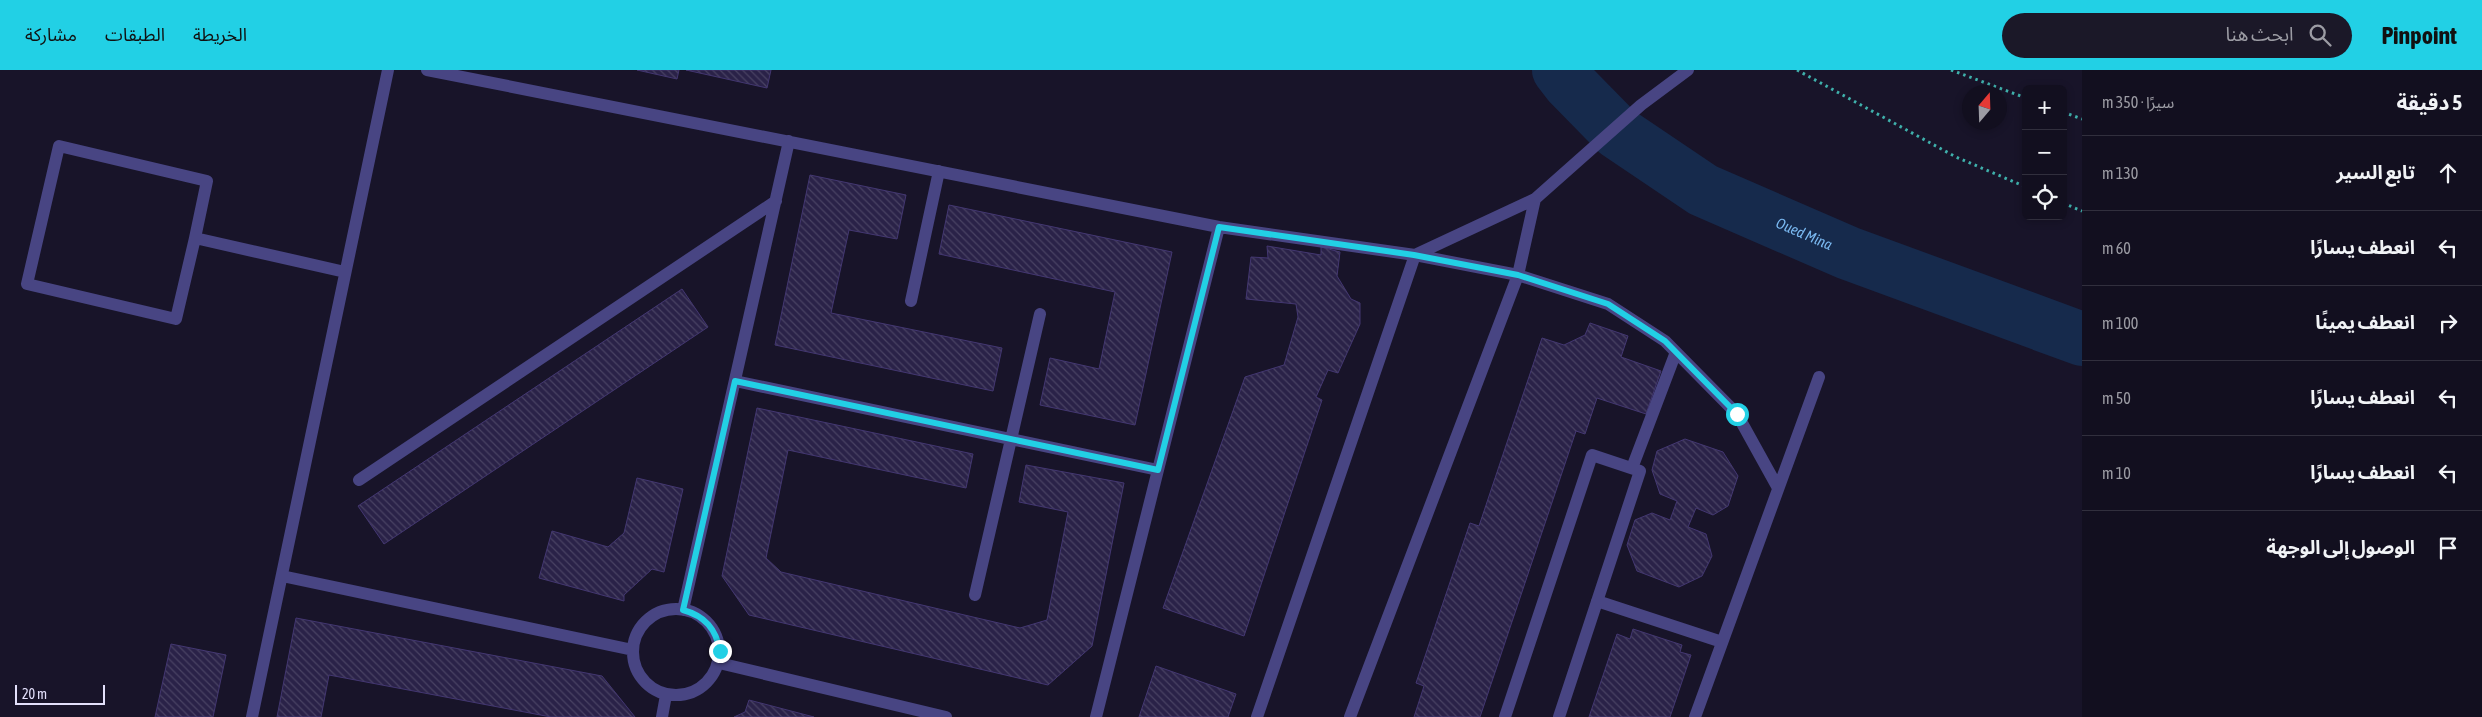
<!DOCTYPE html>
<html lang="ar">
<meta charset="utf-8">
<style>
:root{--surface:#120f1f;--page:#1b1828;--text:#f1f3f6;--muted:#9c9ca4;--line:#312f3d;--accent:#22d0e5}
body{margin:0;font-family:"Asap Condensed","Noto Sans Arabic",sans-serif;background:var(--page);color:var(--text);direction:rtl}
.controls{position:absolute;right:15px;top:15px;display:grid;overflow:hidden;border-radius:8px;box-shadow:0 2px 8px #0003}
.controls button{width:45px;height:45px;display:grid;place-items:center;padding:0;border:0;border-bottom:1px solid var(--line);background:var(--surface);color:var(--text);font:25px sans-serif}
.compass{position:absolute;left:1962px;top:15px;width:45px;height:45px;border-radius:50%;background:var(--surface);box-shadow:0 2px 8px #0003;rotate:19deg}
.scale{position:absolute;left:15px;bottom:12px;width:90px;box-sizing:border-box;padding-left:5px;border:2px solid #e3e0fb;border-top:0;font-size:14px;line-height:18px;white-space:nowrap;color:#e3e0fb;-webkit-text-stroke:4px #181429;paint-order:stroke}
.stop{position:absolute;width:15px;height:15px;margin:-11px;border:4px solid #22d0e5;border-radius:50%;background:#fff}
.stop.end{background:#22d0e5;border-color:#fff;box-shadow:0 1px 5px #0008}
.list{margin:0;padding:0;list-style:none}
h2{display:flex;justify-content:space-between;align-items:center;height:65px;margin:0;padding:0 20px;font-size:21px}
h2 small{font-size:16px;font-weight:400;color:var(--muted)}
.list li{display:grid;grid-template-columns:32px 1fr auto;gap:15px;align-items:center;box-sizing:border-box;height:75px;padding:0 20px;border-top:1px solid var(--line)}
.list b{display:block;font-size:19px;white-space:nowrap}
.list em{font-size:16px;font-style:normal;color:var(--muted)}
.icon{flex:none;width:28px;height:28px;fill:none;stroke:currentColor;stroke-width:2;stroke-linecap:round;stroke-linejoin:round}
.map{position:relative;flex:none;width:2082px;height:647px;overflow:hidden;direction:ltr}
header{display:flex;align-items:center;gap:30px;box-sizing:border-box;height:70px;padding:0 25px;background:var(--accent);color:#111}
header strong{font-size:24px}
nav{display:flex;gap:28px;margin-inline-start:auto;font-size:18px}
.search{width:350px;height:45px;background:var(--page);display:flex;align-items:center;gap:12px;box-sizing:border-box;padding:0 18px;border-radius:28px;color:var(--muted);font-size:19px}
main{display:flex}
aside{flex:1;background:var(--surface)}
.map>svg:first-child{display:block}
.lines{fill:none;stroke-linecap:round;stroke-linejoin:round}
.river{stroke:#162a4c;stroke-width:54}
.building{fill:url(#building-back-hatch);stroke:#433771}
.path{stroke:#3fb0ab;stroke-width:3;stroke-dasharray:2.5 4;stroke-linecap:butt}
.street{stroke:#484583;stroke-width:12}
.route{stroke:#22d0e5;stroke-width:6}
.labels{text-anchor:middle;stroke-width:5;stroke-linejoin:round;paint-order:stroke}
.water-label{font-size:15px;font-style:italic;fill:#7ab8f0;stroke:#181429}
</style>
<header>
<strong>Pinpoint</strong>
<div class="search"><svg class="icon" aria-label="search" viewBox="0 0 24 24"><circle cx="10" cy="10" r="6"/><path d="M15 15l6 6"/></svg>ابحث هنا</div>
<nav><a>الخريطة</a><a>الطبقات</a><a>مشاركة</a></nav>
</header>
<main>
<aside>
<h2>5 دقيقة<small>سيرًا · 350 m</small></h2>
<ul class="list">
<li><svg class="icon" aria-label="ahead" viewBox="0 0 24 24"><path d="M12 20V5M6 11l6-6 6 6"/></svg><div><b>تابع السير</b></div><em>130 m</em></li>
<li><svg class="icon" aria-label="left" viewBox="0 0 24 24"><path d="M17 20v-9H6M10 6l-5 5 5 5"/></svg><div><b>انعطف يسارًا</b></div><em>60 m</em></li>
<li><svg class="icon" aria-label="right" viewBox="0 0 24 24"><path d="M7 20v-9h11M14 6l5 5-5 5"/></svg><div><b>انعطف يمينًا</b></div><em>100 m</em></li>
<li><svg class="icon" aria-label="left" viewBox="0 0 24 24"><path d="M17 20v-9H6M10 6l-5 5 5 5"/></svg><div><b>انعطف يسارًا</b></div><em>50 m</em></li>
<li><svg class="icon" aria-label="left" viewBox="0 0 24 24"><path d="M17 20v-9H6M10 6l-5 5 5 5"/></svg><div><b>انعطف يسارًا</b></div><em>10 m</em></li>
<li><svg class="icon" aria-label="arrive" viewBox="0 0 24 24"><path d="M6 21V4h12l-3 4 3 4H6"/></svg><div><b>الوصول إلى الوجهة</b></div></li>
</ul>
</aside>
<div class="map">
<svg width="2082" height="647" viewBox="0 0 2082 647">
<defs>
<pattern id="building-back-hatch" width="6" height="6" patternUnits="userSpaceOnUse" patternTransform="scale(1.25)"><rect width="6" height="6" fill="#2a2248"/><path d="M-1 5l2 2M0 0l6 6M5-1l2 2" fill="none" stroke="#494263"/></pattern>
</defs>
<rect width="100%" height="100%" fill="#181429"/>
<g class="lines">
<path class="river" id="s1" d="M 1559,0 L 1569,13 L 1617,62 L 1703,120 L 1848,183 L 2082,269"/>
</g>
<path class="building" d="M 637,0 L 679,0 L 677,9 Z
M 686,0 L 771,0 L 767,18 Z
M 810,105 L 906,125 L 897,169 L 849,160 L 831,243 L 1002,278 L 993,321 L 775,275 Z
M 949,135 L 1172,182 L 1135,355 L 1040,335 L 1050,288 L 1099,299 L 1115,222 L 939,184 Z
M 1267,176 L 1321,185 L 1321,177 L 1340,182 L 1337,206 L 1351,229 L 1360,233 L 1360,254 L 1338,303 L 1328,300 L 1316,327 L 1322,330 L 1244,566 L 1163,538 L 1245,307 L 1284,295 L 1298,247 L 1296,234 L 1246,229 L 1251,187 L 1268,188 Z
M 682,219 L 708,257 L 384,474 L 358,436 Z
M 1590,253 L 1628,266 L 1621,287 L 1661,301 L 1646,344 L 1597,328 L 1585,364 L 1576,361 L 1480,647 L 1414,647 L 1424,616 L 1416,613 L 1470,453 L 1479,456 L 1542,268 L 1564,275 L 1585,265 Z
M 757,338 L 973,384 L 966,418 L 788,380 L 766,488 L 781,502 L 1020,558 L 1047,550 L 1068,442 L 1019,432 L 1026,395 L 1124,413 L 1092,576 L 1048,615 L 749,545 L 722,506 Z
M 1685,369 L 1723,382 L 1738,406 L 1728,436 L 1713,445 L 1696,438 L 1688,457 L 1706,464 L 1712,486 L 1702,506 L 1679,517 L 1637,501 L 1627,475 L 1635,450 L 1652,443 L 1670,450 L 1677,431 L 1660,424 L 1652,400 L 1657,381 Z
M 637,408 L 683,419 L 664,502 L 652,499 L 624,525 L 624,531 L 539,508 L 552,461 L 608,477 L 624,463 Z
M 296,548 L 602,606 L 635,647 L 551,647 L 329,605 L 321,647 L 277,647 Z
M 1633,559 L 1682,575 L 1680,582 L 1691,585 L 1670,647 L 1589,647 L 1617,564 L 1630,569 Z
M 171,574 L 226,585 L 213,647 L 155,647 Z
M 1156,596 L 1236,624 L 1228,647 L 1139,647 Z
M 749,630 L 814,647 L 734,647 L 745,642 Z"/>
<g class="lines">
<path class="path" d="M 1797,0 L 1956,87 L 2026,117
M 1951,0 L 2026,28
M 2063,42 L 2082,49
M 2063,133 L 2082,141"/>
<path class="street" d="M 427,0 L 1219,157 L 1415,185 L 1518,205 L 1608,234 L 1665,271 L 1737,344 L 1778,418
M 195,168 L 176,249 L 27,214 L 59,76 L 207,111 L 195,168 L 345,202
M 911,231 L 939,101
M 735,311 L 1158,400
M 1632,398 L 1676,282
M 359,410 L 776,131
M 282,506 L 633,580
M 975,525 L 1040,244
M 1597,531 L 1722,572
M633 582a43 43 0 1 1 86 0a43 43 0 1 1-86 0Z
M 683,540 L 789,71
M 719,593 L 946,647
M 252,647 L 388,0
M 662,647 L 666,625
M 1096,647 L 1219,157
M 1257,647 L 1415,185 L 1535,129 L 1641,35 L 1688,0
M 1350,647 L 1518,205 L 1535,129
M 1505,647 L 1592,385 L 1640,401 L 1559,647
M 1695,647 L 1819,307"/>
</g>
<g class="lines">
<path class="route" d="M 720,581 C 716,559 705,546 683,540 L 735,311 L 1158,400 L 1219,157 L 1414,185 L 1518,205 L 1608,234 L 1665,271 L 1737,344"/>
</g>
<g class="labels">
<g class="water-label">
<text dy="5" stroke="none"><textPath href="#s1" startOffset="299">Oued Mina</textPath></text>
</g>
</g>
</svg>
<div class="controls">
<button>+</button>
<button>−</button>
<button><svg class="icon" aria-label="locate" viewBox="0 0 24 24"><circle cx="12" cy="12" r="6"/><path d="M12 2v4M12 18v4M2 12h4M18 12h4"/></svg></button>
</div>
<svg class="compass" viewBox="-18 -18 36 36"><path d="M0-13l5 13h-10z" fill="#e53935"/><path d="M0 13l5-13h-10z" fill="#9c9ca4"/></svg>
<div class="scale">20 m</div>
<div class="stop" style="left:1737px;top:344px"></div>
<div class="stop end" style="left:720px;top:581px"></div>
</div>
</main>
